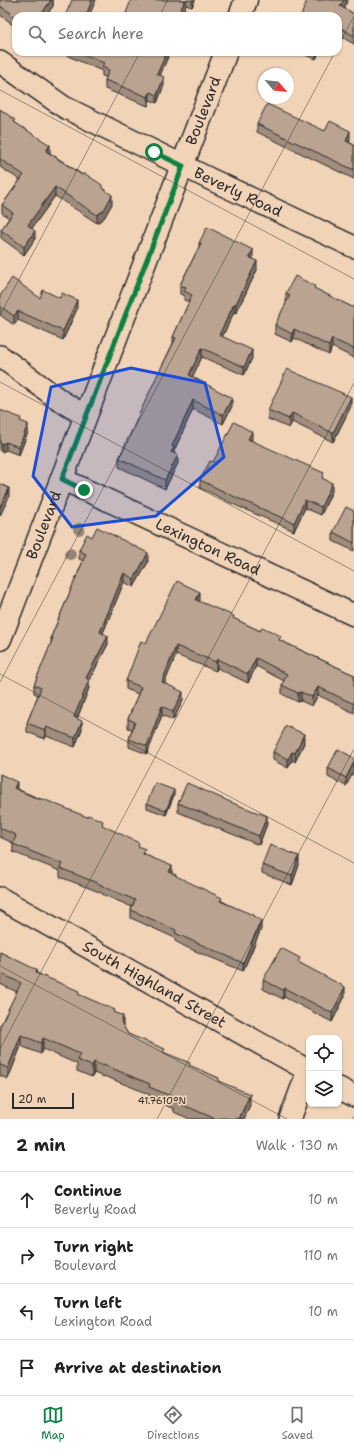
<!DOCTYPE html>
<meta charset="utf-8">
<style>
:root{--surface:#fff;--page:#f2f2f2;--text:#202124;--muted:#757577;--line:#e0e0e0;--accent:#0b8043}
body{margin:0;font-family:"Shantell Sans",sans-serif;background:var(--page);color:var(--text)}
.controls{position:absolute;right:12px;bottom:12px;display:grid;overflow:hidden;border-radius:8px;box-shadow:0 1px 3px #0004}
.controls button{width:36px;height:36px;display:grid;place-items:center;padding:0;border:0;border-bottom:1px solid var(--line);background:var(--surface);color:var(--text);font:20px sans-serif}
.compass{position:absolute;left:258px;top:68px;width:36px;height:36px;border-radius:50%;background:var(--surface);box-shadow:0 1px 3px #0004;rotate:118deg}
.scale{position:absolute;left:12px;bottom:10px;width:62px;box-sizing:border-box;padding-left:4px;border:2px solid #2b2b2b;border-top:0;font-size:11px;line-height:14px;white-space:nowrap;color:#2b2b2b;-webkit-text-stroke:3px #f1d4b8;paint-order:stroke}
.stop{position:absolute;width:12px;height:12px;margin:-9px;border:3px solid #0b8043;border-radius:50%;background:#fff}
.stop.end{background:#0b8043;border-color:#fff;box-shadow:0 1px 4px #0008}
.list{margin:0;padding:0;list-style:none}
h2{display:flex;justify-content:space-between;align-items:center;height:52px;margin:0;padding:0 16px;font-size:17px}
h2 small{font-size:13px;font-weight:400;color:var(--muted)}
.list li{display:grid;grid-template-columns:26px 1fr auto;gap:12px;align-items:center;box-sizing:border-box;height:56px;padding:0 16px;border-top:1px solid var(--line)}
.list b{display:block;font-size:15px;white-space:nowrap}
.list p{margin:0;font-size:13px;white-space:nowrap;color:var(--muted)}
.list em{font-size:13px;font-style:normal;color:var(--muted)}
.icon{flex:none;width:22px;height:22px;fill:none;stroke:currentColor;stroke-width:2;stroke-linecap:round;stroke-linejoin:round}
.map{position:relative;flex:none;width:354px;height:1119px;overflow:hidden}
.search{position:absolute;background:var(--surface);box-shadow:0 1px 3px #0004;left:12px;right:12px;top:12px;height:44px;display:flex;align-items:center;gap:10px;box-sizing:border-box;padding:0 14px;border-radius:12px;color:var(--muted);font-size:15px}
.sheet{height:276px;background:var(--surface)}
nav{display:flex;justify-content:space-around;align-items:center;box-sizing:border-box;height:56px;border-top:1px solid var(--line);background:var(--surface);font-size:11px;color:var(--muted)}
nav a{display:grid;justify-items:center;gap:2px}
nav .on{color:var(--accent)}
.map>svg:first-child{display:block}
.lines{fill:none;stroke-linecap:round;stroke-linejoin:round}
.minor-casing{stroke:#2b2b2b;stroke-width:24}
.major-casing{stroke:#2b2b2b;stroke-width:25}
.minor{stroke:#f1d4b8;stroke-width:21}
.major{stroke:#f1d4b8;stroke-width:22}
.tree{fill:#928374}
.wall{fill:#a08d7d;stroke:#2b2b2b}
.shaded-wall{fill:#827366;stroke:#2b2b2b}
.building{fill:#baa491;stroke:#2b2b2b}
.route{stroke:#0b8043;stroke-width:5}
.marked{fill:#1d4ed8;fill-opacity:0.2;stroke:#1d4ed8;stroke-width:3;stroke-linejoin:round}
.ticks{fill:none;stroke:#2b2b2b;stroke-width:1;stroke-opacity:0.45}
.labels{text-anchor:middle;stroke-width:3.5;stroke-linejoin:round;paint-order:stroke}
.street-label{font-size:15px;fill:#2b2b2b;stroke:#f1d4b8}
.ticks-label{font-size:10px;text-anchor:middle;fill:#2b2b2b;stroke:#f1d4b8;stroke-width:3.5;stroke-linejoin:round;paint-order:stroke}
</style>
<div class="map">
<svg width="354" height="1119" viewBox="0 0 354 1119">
<rect width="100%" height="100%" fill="#f1d4b8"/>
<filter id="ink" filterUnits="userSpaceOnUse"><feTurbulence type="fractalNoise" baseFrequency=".025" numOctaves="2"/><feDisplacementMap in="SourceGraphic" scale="8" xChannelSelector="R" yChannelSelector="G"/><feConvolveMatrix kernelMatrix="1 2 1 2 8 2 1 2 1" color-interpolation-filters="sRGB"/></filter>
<g filter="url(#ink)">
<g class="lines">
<defs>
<g id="minor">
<path id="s1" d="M 0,62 L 64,107 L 210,179 L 354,247"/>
<path d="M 0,356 L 61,401 L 85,416"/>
<path id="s2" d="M 62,479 L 354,615"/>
<path id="s3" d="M 0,898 L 309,1071"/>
<path d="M 339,1088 L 354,1096"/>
<path d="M 290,1119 L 308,1071"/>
</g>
<g id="major">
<path d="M 240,16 L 246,0"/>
<path id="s4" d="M 0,639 L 226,52"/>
</g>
</defs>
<use href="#minor" class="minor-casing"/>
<use href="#major" class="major-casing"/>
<use href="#minor" class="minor"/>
<use href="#major" class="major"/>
</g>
<g class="tree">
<circle cx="79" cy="529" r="6"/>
<circle cx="70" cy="554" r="6"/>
</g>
<path class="wall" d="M 0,0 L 53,0 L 53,6 L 46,16 L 16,16 L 16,27 L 10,23 L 10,22 L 0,15 Z
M 131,0 L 195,0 L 192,7 L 186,5 Z
M 307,0 L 348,0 L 344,8 L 354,14 L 354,44 L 338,35 L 338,16 Z
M 59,52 L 170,52 L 160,75 L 164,85 L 157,103 L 150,100 L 148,106 L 105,89 L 105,80 L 106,77 L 102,76 L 102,71 Z
M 297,52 L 319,52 L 316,59 Z
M 0,109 L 50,153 L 102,188 L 112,204 L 104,218 L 97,223 L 55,196 L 32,228 L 35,239 L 24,255 L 1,238 L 1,230 L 9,218 L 2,213 L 2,205 L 20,180 L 0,167 Z
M 257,124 L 325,131 L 350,139 L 349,142 L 354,145 L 354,179 L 257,132 Z
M 199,243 L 253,259 L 257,270 L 236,313 L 234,312 L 222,337 L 252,358 L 244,375 L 202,357 L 192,377 L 232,406 L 223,424 L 193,409 L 174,451 L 174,453 L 178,463 L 165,489 L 119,467 L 119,458 L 173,343 L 173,337 L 189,302 L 184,300 L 184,295 L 180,294 L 180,285 L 199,247 Z
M 315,289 L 354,308 L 354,358 L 332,347 L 329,355 L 294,338 L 292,342 L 275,334 L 275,325 L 287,302 L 286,302 L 286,293 Z
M 0,296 L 40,298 L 77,309 L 63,340 L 18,320 L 14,325 L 0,315 Z
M 351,406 L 333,442 L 292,422 L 289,428 L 268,419 L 268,410 Z
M 0,410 L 21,422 L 28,432 L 19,455 L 6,450 L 2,452 L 0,451 Z
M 252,440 L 251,441 L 324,479 L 332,491 L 321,515 L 305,508 L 294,531 L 235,505 L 200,488 L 200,480 L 213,462 Z
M 354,511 L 354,551 L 333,541 L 333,532 Z
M 92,537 L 148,562 L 134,587 L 124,582 L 103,633 L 108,644 L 89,681 L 89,688 L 77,719 L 82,729 L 75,747 L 46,736 L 45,739 L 27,732 L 27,723 L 38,695 L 34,693 L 34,685 L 51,644 L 51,637 L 83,561 L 79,559 L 79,550 Z
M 200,601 L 199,602 L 260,631 L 354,675 L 354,713 L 318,695 L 312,706 L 301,701 L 298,702 L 282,694 L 282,685 L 284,681 L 256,666 L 248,683 L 217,668 L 216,671 L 176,655 L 164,683 L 183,701 L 173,720 L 162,715 L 147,754 L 129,747 L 129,739 L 132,729 L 128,728 L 128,719 L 138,694 L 126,689 L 126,681 L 146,643 Z
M 304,743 L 295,762 L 292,760 L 288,768 L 273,760 L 273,752 Z
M 354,758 L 346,786 L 328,777 L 328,768 Z
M 0,774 L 17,789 L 103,826 L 139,847 L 145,854 L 172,873 L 176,877 L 222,901 L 253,917 L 261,929 L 243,971 L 186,947 L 175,941 L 175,938 L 131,918 L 131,910 L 132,907 L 102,894 L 102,893 L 60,877 L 60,871 L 13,852 L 13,843 L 0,837 Z
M 174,795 L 166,815 L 147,808 L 147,803 Z
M 178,803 L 267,824 L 259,845 L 178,812 Z
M 262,865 L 299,865 L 292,885 L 262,873 Z
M 0,952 L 37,973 L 115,1013 L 128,1034 L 219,1081 L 250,1105 L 244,1119 L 190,1119 L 174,1112 L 174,1109 L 149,1098 L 149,1094 L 104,1076 L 104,1077 L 94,1073 L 92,1077 L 77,1071 L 77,1064 L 43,1049 L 41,1054 L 21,1046 L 8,1079 L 0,1076 L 0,1026 L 17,992 L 0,984 Z
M 300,963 L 345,996 L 332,1022 L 284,997 L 283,999 L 263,989 L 263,980 Z"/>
<path class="shaded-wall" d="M 51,0 L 53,0 L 53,6 L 46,16 L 40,16 Z
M 92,0 L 96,0 L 89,16 L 86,16 Z
M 185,0 L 186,0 L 186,5 L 182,16 L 178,16 Z
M 192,0 L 195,0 L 192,7 Z
M 344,0 L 348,0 L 340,15 L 340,6 Z
M 167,52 L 170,52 L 157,83 L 157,74 Z
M 316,52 L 319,52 L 316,59 Z
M 164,77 L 164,85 L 157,103 L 157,95 Z
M 150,92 L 150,100 L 148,106 L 148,97 Z
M 350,131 L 350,139 L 346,149 L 346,141 Z
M 50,145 L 50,154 L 46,151 Z
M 55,187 L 55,196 L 28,234 L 28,225 Z
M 112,195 L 112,204 L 104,218 L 97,223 L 97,215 Z
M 35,231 L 35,239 L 24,255 L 24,247 Z
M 253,250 L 253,259 L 249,257 Z
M 257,261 L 257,270 L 236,313 L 236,304 Z
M 77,300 L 77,309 L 63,340 L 63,331 Z
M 234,304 L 234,312 L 219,344 L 219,335 Z
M 18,311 L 18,320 L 14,325 L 14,316 Z
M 294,329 L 294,338 L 292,342 L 292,334 Z
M 332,339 L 332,347 L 329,355 L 329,346 Z
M 202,348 L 202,357 L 189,384 L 189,375 Z
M 252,350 L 252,358 L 244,375 L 244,367 Z
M 351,397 L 351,406 L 333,442 L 333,433 Z
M 232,398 L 232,406 L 223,424 L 223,415 Z
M 193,400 L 193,409 L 174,451 L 174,455 L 171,452 L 172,446 Z
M 292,413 L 292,422 L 289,428 L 289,419 Z
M 28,424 L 28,432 L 19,455 L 19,447 Z
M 252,432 L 252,440 L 248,447 L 248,439 Z
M 6,442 L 6,450 L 2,452 L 2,444 Z
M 178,455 L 178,463 L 165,489 L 165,480 Z
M 332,483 L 332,491 L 321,515 L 321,507 Z
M 9,488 L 9,497 L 0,516 L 0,508 Z
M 305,500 L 305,508 L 294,531 L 294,523 Z
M 148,553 L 148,562 L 134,587 L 134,579 Z
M 124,573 L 124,582 L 100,640 L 100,632 Z
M 200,592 L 200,601 L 196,609 L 196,600 Z
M 108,636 L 108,644 L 89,681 L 89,688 L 74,726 L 74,717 L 86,678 Z
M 176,646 L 176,655 L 162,690 L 162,682 Z
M 256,658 L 256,666 L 248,683 L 248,674 Z
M 217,659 L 217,668 L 216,671 L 216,662 Z
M 318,687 L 318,695 L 312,706 L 312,697 Z
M 183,692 L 183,701 L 173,720 L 173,712 Z
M 301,692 L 301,701 L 298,702 L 298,693 Z
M 162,706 L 162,715 L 147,754 L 147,746 Z
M 82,721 L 82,729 L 75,747 L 75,738 Z
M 46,727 L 46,736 L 45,739 L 45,730 Z
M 304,734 L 304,743 L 295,762 L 295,753 Z
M 292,752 L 292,760 L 288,768 L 288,759 Z
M 354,762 L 354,771 L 346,786 L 346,778 Z
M 17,782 L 17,790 L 14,788 Z
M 174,790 L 174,795 L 166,815 L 166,811 Z
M 267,816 L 267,824 L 259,845 L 259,836 Z
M 299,856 L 299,865 L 292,885 L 292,876 Z
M 172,866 L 172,875 L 169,872 Z
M 261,920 L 261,929 L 243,971 L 243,963 Z
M 345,987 L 345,996 L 332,1022 L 332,1013 Z
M 284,988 L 284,997 L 283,999 L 283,990 Z
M 123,1016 L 123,1027 L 121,1022 Z
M 21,1035 L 21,1046 L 8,1079 L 8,1068 Z
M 43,1038 L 43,1049 L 41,1054 L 41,1043 Z
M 94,1062 L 94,1073 L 92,1077 L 92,1066 Z
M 250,1094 L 250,1105 L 244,1119 L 239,1119 Z"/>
<path class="building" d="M 0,0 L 51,0 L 40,16 L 16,16 L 16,18 L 10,14 L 11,13 L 0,6 Z
M 72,0 L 92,0 L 86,16 L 65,16 Z
M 131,0 L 185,0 L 178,16 L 125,16 Z
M 307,0 L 344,0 L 340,6 L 354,14 L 354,36 L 338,26 L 338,16 L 301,16 Z
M 79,52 L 167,52 L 157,74 L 164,77 L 157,95 L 150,92 L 148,97 L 105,80 L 109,70 L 102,67 L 104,63 Z
M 267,104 L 325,131 L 330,121 L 350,131 L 346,141 L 354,145 L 354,170 L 257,124 Z
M 0,109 L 15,120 L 14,122 L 50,145 L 46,151 L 82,175 L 84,173 L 102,185 L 102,188 L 112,195 L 104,210 L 97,215 L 55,187 L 28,225 L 35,231 L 24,247 L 1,230 L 13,213 L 2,205 L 24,175 L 0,159 Z
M 207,227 L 253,250 L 249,257 L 257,261 L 236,304 L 234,304 L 219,335 L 252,350 L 244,367 L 202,348 L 189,375 L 232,398 L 223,415 L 193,400 L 172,446 L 174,447 L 171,452 L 178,455 L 165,480 L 119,458 L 155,380 L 176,338 L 173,337 L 192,295 L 184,291 L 186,287 L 180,285 L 201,243 L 199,243 Z
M 295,276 L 315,286 L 314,288 L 354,308 L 354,349 L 332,339 L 329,346 L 294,329 L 292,334 L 275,325 L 290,295 L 286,293 Z
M 12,278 L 40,298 L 43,290 L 60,298 L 62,293 L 77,300 L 63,331 L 18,311 L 14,316 L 0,306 L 0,296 Z
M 287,369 L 351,397 L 333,433 L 292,413 L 289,419 L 268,410 Z
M 0,410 L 21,418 L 20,421 L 28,424 L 19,447 L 6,442 L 2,444 L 0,443 Z
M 234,422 L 252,432 L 248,439 L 324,473 L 322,478 L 332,483 L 321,507 L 305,500 L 294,523 L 235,497 L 200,480 L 210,461 L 213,462 Z
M 0,484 L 9,488 L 0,508 Z
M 346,507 L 354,511 L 354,543 L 333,532 Z
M 97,527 L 148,553 L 134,579 L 124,573 L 100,632 L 108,636 L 86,678 L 89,680 L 74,717 L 82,721 L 75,738 L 46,727 L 45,730 L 27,723 L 41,688 L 34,685 L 53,638 L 51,637 L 86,554 L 79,550 L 87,534 L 92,537 Z
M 177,581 L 200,592 L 196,600 L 234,616 L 233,618 L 260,631 L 262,627 L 281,636 L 279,640 L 354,675 L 354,704 L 318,687 L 312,697 L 301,692 L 298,693 L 282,685 L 287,674 L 256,658 L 248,674 L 217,659 L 216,662 L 176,646 L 162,682 L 183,692 L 173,712 L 162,706 L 147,746 L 129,739 L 135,722 L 128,719 L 141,687 L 126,681 L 141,641 L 146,643 Z
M 286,726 L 304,734 L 295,753 L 292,752 L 288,759 L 273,752 Z
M 338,749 L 354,758 L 354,762 L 346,778 L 328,768 Z
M 0,774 L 17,782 L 14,788 L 38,799 L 43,799 L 87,817 L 88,815 L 103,821 L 102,825 L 139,843 L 138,846 L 145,849 L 143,854 L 172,866 L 169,872 L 176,875 L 176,876 L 222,898 L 220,901 L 253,915 L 253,916 L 261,920 L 243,963 L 186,938 L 175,933 L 176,930 L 131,910 L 135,900 L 102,886 L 102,885 L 60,868 L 62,864 L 13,844 L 16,835 L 0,828 Z
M 155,783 L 174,790 L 166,811 L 147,803 Z
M 187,783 L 235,804 L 267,816 L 259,836 L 178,803 Z
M 270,845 L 299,856 L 292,876 L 262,865 Z
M 281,948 L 300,958 L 298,962 L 345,987 L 332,1013 L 284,988 L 283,990 L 263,980 Z
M 0,952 L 37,970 L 36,973 L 79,991 L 78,994 L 115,1010 L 113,1012 L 123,1016 L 121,1022 L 128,1034 L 165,1049 L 163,1052 L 190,1063 L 189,1065 L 219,1078 L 218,1081 L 250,1094 L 239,1119 L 223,1118 L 216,1119 L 174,1101 L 176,1098 L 149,1087 L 150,1084 L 104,1065 L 104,1066 L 94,1062 L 92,1066 L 77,1060 L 80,1054 L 43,1038 L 41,1043 L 21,1035 L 8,1068 L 0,1065 L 0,1026 L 21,983 L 0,973 Z"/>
</g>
<g class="lines" filter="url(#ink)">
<path class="route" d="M 84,490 L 62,479 L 183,166 L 154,152"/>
</g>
<path class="marked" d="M 131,368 L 205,383 L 224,457 L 156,516 L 72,527 L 33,476 L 51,387 Z"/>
<path class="ticks" d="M 159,16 L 168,0M 338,46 L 354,16M 0,90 L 354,279M 0,315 L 140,52M 0,382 L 354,571M 0,674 L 354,863M 0,682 L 335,52M 0,966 L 287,1119M 0,1049 L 354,383M 157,1119 L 354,749M 352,1119 L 354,1116"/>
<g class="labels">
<g class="street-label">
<text dy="5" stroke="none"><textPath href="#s4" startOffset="566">Boulevard</textPath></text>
<text dy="5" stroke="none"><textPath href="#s1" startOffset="272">Beverly Road</textPath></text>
<text dy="5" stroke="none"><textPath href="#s4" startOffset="122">Boulevard</textPath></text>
<text dy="5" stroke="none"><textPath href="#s2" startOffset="161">Lexington Road</textPath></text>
<text dy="5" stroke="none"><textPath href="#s3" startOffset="177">South Highland Street</textPath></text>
</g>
</g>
<g class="ticks-label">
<text x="162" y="1104">41.7610°N</text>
</g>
</svg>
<div class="controls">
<button><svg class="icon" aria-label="locate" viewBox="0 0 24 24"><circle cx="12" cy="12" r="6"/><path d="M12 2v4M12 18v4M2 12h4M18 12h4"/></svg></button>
<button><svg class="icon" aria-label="layers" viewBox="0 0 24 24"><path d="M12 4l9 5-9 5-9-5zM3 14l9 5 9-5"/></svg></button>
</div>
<svg class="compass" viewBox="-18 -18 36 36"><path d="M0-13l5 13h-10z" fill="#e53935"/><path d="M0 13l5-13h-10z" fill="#757577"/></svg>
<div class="scale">20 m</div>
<div class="stop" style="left:154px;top:152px"></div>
<div class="stop end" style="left:84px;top:490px"></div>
<div class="search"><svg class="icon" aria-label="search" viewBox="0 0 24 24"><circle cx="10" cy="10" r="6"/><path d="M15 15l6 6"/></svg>Search here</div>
</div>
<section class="sheet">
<h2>2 min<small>Walk · 130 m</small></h2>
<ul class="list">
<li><svg class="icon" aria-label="ahead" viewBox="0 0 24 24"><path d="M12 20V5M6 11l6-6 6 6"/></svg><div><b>Continue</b><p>Beverly Road</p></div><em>10 m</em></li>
<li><svg class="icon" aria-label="right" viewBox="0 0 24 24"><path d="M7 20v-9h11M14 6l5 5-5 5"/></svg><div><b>Turn right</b><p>Boulevard</p></div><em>110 m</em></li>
<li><svg class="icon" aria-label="left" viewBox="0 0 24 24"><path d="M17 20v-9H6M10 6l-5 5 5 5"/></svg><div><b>Turn left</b><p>Lexington Road</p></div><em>10 m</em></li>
<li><svg class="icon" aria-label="arrive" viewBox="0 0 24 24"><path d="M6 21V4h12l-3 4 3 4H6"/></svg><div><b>Arrive at destination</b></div></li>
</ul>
</section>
<nav>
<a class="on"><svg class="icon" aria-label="map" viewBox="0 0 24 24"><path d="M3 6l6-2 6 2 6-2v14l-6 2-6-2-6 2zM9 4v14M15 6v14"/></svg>Map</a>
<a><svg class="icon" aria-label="directions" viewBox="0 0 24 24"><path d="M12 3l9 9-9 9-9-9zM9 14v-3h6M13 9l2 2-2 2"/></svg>Directions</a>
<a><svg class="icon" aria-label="saved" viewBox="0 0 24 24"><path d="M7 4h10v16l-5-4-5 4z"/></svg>Saved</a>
</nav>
